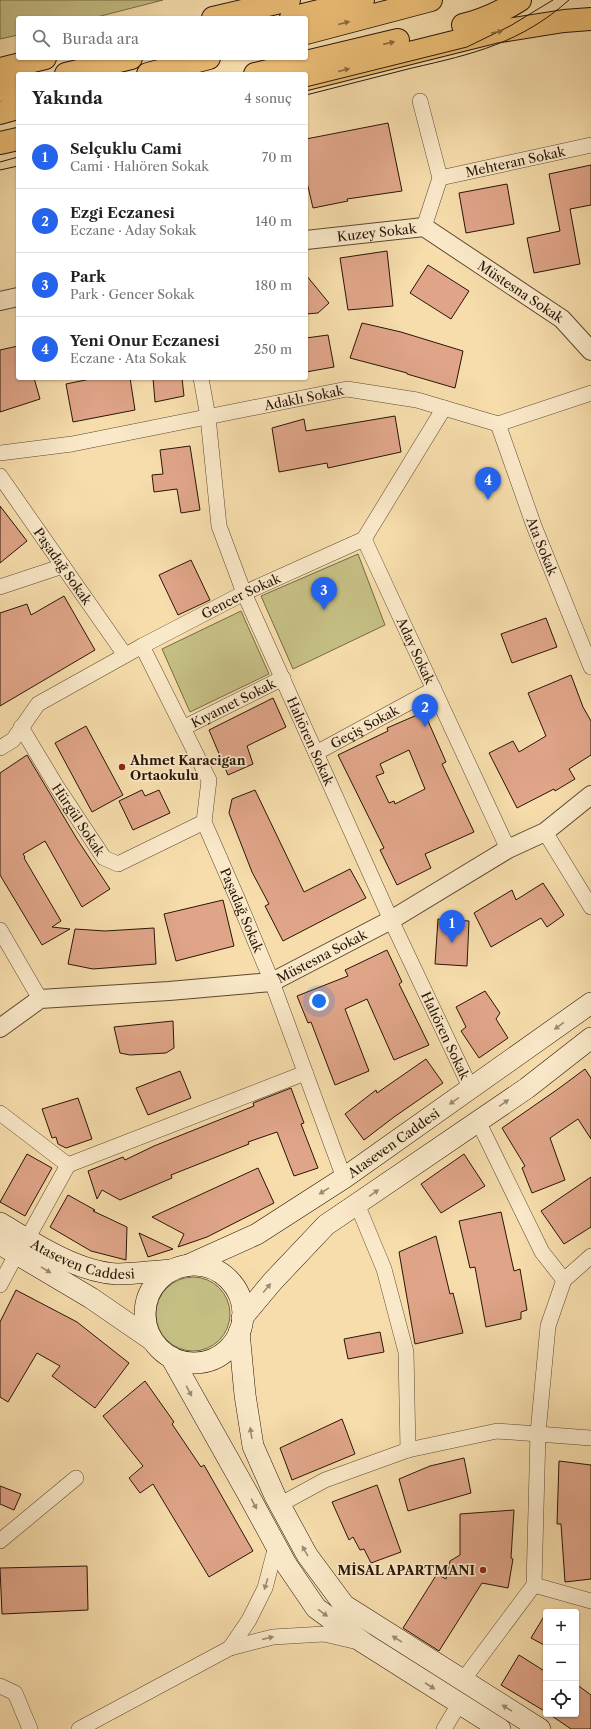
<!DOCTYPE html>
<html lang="tr">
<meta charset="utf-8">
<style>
:root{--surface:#fff;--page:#f2f2f2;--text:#202124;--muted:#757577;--line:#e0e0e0;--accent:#2563eb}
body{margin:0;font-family:"Libre Caslon Text",serif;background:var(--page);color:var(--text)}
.controls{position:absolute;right:12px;bottom:12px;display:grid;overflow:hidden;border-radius:4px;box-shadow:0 1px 3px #0004}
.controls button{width:36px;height:36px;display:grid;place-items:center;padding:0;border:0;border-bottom:1px solid var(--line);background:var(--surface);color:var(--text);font:20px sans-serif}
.you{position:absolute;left:319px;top:1001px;width:14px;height:14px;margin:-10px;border:3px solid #fff;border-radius:50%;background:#1a73e8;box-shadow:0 0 0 6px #1a73e833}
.badge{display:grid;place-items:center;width:26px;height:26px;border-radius:50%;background:var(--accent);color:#fff;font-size:13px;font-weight:700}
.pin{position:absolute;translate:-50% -33px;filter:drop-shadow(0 1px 2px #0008)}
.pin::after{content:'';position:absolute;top:21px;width:14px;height:12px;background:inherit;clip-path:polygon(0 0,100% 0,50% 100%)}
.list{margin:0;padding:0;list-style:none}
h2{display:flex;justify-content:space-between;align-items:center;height:52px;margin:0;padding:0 16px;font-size:17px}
h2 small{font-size:13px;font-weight:400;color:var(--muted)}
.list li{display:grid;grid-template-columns:26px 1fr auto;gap:12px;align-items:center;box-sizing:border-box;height:64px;padding:0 16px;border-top:1px solid var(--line)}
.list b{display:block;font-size:15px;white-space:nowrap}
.list p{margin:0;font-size:13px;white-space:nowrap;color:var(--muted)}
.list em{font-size:13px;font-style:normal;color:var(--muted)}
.icon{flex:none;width:22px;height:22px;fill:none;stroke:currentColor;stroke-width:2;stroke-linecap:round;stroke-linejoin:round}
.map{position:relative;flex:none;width:591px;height:1729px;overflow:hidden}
.search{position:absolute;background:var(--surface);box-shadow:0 1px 3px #0004;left:16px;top:16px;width:292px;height:44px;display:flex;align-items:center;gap:10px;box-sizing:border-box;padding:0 14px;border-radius:4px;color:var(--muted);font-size:15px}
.panel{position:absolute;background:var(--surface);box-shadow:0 1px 3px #0004;left:16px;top:72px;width:292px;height:308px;border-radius:4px}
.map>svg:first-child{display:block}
.green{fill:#c5bf84;stroke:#766a46}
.building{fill:#e0a589;stroke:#281507;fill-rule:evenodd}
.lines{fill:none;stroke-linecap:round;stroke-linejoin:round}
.minor-casing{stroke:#5c4730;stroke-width:16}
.tertiary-casing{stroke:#5c4730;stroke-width:20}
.secondary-casing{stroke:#281507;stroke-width:22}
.primary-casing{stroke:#281507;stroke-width:24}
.trunk-casing{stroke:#281507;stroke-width:24}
.minor{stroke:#fae9c9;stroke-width:15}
.tertiary{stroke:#fae9c9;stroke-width:18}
.secondary{stroke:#fae9c9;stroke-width:21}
.primary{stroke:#ecbe76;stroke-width:22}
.trunk{stroke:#ecbe76;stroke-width:22}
.tram{stroke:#281507;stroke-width:1}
.oneway{fill:#8a6a3e}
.oneway2{fill:#9c8a72}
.poi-dot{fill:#8f2418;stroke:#fae9c9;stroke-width:1.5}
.labels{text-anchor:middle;stroke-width:3.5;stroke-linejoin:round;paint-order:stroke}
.street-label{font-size:13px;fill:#281507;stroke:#fae9c9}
.poi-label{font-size:13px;font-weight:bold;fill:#281507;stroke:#fae9c9;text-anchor:start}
</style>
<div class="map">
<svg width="591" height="1729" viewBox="0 0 591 1729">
<rect width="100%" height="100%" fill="#f7ddac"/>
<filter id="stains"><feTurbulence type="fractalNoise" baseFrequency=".005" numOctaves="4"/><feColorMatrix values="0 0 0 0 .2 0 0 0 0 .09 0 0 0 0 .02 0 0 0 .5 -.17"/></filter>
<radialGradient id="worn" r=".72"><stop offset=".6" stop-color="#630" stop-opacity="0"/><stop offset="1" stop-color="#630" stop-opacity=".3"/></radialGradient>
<path class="green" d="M 0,0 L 163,0 L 93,18 L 18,18 L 18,35 L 0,39 Z
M 358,554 L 385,625 L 293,669 L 261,596 Z
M 241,611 L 269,674 L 190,712 L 162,649 Z
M156 1314a37 37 0 1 1 74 0a37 37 0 1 1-74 0Z"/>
<path class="building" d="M 388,123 L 402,191 L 347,199 L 348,201 L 313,208 L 306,178 L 306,139 Z
M 591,165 L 591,205 L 570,209 L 580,264 L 534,273 L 527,238 L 560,231 L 549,174 Z
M 507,184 L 514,224 L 466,233 L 459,193 Z
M 387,251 L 393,306 L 348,310 L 340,258 Z
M 428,265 L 469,291 L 451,319 L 410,293 Z
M 306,275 L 329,303 L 318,313 L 306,314 Z
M 362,323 L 401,332 L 463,351 L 455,388 L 407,374 L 407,373 L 350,358 Z
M 328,335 L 334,367 L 306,372 L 306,338 Z
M 18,346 L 18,378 L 34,378 L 40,399 L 0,412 L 0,350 Z
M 95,378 L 130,378 L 135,410 L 73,422 L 66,384 Z
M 153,378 L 182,378 L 184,396 L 155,402 Z
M 395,416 L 401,452 L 328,468 L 327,463 L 279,472 L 272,428 L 304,419 L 306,431 Z
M 190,446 L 200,510 L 181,513 L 177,489 L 154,492 L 152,475 L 163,474 L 160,450 Z
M 0,506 L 27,541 L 0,563 Z
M 191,560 L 210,600 L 178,615 L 159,575 Z
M 64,596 L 95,650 L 0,706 L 0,613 L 27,604 L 31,615 Z
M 546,618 L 557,647 L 512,663 L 501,634 Z
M 571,675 L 583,707 L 591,721 L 591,755 L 569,769 L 575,779 L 555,791 L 554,789 L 517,808 L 489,753 L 513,741 L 519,752 L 546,736 L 528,693 Z
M 273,698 L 286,727 L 247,746 L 253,764 L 228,775 L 209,730 Z
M 424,712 L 446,762 L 442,764 L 474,832 L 425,854 L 431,868 L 397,885 L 380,850 L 384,848 L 338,755 L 388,731 L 387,728 ZM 409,750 L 425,789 L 395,804 L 394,801 L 389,803 L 376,776 L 384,773 L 380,764 Z
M 86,726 L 123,795 L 92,812 L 55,743 Z
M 27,755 L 77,839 L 110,889 L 82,907 L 45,841 L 23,854 L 25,857 L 24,858 L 61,921 L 52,927 L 70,929 L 42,945 L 0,875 L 0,773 Z
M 142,790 L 145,796 L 159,790 L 170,813 L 133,830 L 119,801 Z
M 255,790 L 304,892 L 350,869 L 366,898 L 283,941 L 265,906 L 269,904 L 252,872 L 229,813 L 232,799 Z
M 543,883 L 564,915 L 547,927 L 541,918 L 491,947 L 474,913 L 512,890 L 516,900 Z
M 223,900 L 234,946 L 176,961 L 164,914 Z
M 438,919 L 469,921 L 467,966 L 435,964 Z
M 154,928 L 156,964 L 93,969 L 68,964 L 75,929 L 105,931 Z
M 387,950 L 402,982 L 399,984 L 429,1045 L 394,1060 L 367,999 L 345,1009 L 369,1071 L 335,1085 L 311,1022 L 308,1023 L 297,996 L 348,976 L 345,970 Z
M 485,991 L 500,1013 L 496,1019 L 508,1038 L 479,1058 L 461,1031 L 466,1027 L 456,1007 Z
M 173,1021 L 174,1048 L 166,1053 L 130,1055 L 120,1053 L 114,1027 Z
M 426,1059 L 443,1083 L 394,1117 L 364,1140 L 345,1114 L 376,1090 L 377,1093 Z
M 585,1069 L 591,1078 L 591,1139 L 578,1119 L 550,1138 L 565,1180 L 532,1193 L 522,1168 L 525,1166 L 502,1128 L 558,1089 Z
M 180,1071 L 191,1098 L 148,1115 L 136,1088 Z
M 291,1088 L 304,1123 L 301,1124 L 318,1168 L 294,1176 L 277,1132 L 248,1142 L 249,1144 L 171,1175 L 172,1178 L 120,1200 L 102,1190 L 97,1199 L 88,1171 L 123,1157 L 125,1160 L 154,1146 L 254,1106 L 253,1103 Z
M 78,1098 L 92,1139 L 66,1148 L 58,1144 L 56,1137 L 52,1138 L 42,1109 Z
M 27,1154 L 52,1168 L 25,1216 L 0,1202 Z
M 464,1154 L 485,1186 L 441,1213 L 421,1184 Z
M 258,1168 L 274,1203 L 207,1237 L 178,1247 L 184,1234 L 152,1217 Z
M 591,1177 L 591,1227 L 564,1244 L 541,1211 Z
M 68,1195 L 95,1210 L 93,1211 L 127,1227 L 126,1260 L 91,1251 L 50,1227 Z
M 501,1212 L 514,1271 L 520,1269 L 527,1310 L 521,1312 L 521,1319 L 486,1327 L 475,1267 L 470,1268 L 459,1221 Z
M 139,1233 L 173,1249 L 148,1257 Z
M 436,1236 L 450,1294 L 453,1293 L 463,1333 L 415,1344 L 399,1252 Z
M 16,1290 L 77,1322 L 129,1363 L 95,1408 L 52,1376 L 60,1366 L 37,1353 L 8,1402 L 0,1397 L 0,1322 Z
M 380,1332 L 384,1352 L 348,1359 L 344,1339 Z
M 145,1381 L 174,1422 L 172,1424 L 201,1467 L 204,1465 L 253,1551 L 209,1577 L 153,1484 L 140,1493 L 129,1478 L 143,1466 L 103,1416 Z
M 342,1419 L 355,1454 L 292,1480 L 280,1448 Z
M 464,1458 L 471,1493 L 408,1511 L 399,1479 L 430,1466 Z
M 559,1461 L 591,1465 L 591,1579 L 565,1582 L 561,1524 L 557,1524 Z
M 377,1485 L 401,1552 L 371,1563 L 364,1549 L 360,1550 L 353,1537 L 349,1540 L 332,1502 Z
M 0,1486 L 21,1494 L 14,1510 L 0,1504 Z
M 514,1510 L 511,1558 L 513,1559 L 508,1588 L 482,1583 L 439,1651 L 403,1628 L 437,1574 L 446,1579 L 450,1561 L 460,1555 L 460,1514 Z
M 87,1566 L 88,1610 L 2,1614 L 0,1568 Z
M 546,1613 L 546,1646 L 531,1638 Z
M 519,1655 L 546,1672 L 546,1712 L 501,1685 Z
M 576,1684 L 591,1695 L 591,1729 L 571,1729 L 549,1714 L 576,1714 Z"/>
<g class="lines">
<defs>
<g id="minor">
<path d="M 420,101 L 440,178 L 424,227"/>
<path id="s1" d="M 440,178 L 591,145"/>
<path id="s2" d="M 201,378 L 208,417 L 219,526 L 244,593 L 391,920 L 471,1089"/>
<path id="s3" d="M 498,424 L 534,526 L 591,667"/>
<path id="s4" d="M 0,453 L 72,444 L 347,389 L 417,400 L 498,424 L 591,393"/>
<path id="s5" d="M 0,476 L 125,655"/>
<path id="s6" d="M 364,539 L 508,849"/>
<path d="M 0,587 L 63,566"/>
<path id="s7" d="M 142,646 L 209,780 L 204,822 L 238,900 L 272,982 L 344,1178"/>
<path id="s8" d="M 21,727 L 57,787 L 104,858 L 118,864 L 204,822"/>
<path id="s9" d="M 183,728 L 283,678"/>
<path id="s10" d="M 0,748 L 13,740 L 38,704 L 142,646 L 244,593 L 364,539 L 444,408"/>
<path id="s11" d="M 316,753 L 434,689"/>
<path d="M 545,832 L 591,907"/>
<path d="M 0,930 L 40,999"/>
<path d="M 0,1113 L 68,1165 L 305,1073"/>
<path d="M 478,1121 L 542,1252 L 564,1280"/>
<path d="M 357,1204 L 384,1269 L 406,1352 L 408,1450"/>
<path d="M 27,1239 L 68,1165"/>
<path d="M 0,1285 L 17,1253"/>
<path d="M 279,1505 L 325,1480 L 408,1450 L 497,1431 L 591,1438"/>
<path d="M 0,1541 L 76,1478"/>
<path d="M 534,1585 L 591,1601"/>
<path d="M 230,1648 L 249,1620 L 265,1588 L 276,1546"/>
<path d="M 463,1680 L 534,1585 L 538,1433 L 548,1326 L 564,1280 L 591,1256"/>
<path d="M 0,1686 L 15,1693 L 30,1729"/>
<path d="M 79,1729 L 230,1648 L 273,1637 L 324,1634 L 358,1642"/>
<path d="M 444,1729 L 459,1704"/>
</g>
<g id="tertiary">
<path id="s12" d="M 306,240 L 424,227 L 562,319 L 591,351"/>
<path d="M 0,301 L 18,297"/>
<path id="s13" d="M 0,1028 L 40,999 L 169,991 L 272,982 L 391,920 L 508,849 L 545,832 L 591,795"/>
</g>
<g id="secondary">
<path id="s14" d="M 0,1223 C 33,1243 77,1272 117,1274 C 135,1274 154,1271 172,1270"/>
<path d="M 0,1244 L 91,1298 L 152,1340"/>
<circle cx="194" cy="1314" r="49"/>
<path id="s15" d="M 186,1266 L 257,1234 L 344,1178 L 591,1003"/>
<path d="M 242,1318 L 273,1281 L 326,1225 L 527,1088 L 591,1038"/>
<path d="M 239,1332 L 245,1395 L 253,1446 L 275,1496 L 307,1555 L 344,1605 L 540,1729"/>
<path d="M 171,1357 L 248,1494 L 286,1564 L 316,1608 L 364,1643 L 500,1729"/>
</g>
<path id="primary" d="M 463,25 C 484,20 501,12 520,0
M 255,74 L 398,40
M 306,79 L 494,32 L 564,21 L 591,19"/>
<path id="trunk" d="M 213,18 L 289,0
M 291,18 L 363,0
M 306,33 L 431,0
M 0,69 L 45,58
M 66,74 L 131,58
M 148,74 L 209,58
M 0,90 L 18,86
M 0,113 L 18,108
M 0,143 L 18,139"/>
</defs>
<use href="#minor" class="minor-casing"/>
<use href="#tertiary" class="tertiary-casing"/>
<use href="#secondary" class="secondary-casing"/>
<use href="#primary" class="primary-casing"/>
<use href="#trunk" class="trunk-casing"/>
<use href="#minor" class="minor"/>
<use href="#tertiary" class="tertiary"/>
<use href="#secondary" class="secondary"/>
<use href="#primary" class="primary"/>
<use href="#trunk" class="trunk"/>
<path class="tram" d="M 306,87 L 467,47 L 510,26 L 553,0
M 306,95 C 341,86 377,77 412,68 C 473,54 521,43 569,0
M 0,162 L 18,157
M 0,170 L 18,166"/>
</g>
<defs><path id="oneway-solid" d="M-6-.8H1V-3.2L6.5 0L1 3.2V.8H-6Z"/></defs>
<g class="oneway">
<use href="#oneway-solid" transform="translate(344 23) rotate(-15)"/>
<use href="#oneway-solid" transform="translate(497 32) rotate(-10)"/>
<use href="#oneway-solid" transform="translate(389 43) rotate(-13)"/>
<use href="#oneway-solid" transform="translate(344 70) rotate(-14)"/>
</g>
<g class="oneway2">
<use href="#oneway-solid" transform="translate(559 1026) rotate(144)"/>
<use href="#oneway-solid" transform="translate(454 1101) rotate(145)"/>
<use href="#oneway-solid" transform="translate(504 1103) rotate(-34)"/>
<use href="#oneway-solid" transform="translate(324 1191) rotate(148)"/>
<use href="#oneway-solid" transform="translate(374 1193) rotate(-35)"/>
<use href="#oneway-solid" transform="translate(46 1270) rotate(31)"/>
<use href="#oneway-solid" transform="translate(267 1288) rotate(-50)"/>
<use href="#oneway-solid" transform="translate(189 1391) rotate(62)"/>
<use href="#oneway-solid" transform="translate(251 1433) rotate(-99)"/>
<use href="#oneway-solid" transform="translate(254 1504) rotate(62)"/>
<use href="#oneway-solid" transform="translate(305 1551) rotate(-120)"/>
<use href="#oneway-solid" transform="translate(266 1584) rotate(107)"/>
<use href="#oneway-solid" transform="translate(323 1613) rotate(36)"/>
<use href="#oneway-solid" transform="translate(268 1638) rotate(-13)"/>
<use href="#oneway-solid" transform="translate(397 1639) rotate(-148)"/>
<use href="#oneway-solid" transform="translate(430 1686) rotate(33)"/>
<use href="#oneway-solid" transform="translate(507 1708) rotate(-148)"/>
</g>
<g class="poi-dot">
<circle cx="122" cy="767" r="4"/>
<circle cx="483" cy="1570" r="4"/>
</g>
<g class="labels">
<g class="street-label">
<text dy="5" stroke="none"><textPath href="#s1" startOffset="77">Mehteran Sokak</textPath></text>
<text dy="5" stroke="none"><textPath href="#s12" startOffset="71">Kuzey Sokak</textPath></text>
<text dy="5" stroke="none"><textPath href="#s12" startOffset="235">Müstesna Sokak</textPath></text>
<text dy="5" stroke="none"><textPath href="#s4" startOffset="309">Adaklı Sokak</textPath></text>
<text dy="5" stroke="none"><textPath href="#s3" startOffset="130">Ata Sokak</textPath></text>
<text dy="5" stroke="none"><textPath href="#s5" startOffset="110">Paşadağ Sokak</textPath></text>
<text dy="5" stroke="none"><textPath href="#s10" startOffset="289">Gencer Sokak</textPath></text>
<text dy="5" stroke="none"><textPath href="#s6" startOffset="123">Aday Sokak</textPath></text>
<text dy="5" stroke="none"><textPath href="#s9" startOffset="56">Kıyamet Sokak</textPath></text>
<text dy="5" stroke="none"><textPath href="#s11" startOffset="55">Geçiş Sokak</textPath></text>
<text dy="5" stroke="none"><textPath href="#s2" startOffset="383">Halıören Sokak</textPath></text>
<text dy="5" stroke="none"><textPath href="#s8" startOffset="109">Hürgül Sokak</textPath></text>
<text dy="5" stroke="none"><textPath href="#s7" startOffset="288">Paşadağ Sokak</textPath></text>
<text dy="5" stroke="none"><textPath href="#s13" startOffset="338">Müstesna Sokak</textPath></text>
<text dy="5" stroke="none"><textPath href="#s2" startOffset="707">Halıören Sokak</textPath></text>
<text dy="5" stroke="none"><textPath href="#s15" startOffset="242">Ataseven Caddesi</textPath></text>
<text dy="5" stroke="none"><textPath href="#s14" startOffset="92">Ataseven Caddesi</textPath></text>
</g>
<g class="poi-label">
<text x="130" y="765">Ahmet Karacigan<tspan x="130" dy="15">Ortaokulu</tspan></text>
<text x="475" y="1575" text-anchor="end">MİSAL APARTMANI</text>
</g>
</g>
<rect width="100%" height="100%" filter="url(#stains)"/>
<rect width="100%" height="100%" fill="url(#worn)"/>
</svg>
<div class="controls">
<button>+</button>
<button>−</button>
<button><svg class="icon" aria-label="locate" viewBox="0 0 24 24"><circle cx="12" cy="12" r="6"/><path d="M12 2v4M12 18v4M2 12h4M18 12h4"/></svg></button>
</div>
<div class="you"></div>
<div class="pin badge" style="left:452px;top:943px">1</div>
<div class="pin badge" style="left:425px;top:727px">2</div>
<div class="pin badge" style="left:324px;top:610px">3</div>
<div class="pin badge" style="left:488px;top:500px">4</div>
<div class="search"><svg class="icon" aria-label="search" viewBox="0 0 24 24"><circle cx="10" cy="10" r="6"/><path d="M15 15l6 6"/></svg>Burada ara</div>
<section class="panel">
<h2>Yakında<small>4 sonuç</small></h2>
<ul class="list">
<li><span class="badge">1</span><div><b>Selçuklu Cami</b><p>Cami · Halıören Sokak</p></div><em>70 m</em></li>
<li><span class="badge">2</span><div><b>Ezgi Eczanesi</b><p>Eczane · Aday Sokak</p></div><em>140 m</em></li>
<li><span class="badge">3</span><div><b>Park</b><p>Park · Gencer Sokak</p></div><em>180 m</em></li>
<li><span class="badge">4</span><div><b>Yeni Onur Eczanesi</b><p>Eczane · Ata Sokak</p></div><em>250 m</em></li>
</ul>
</section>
</div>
